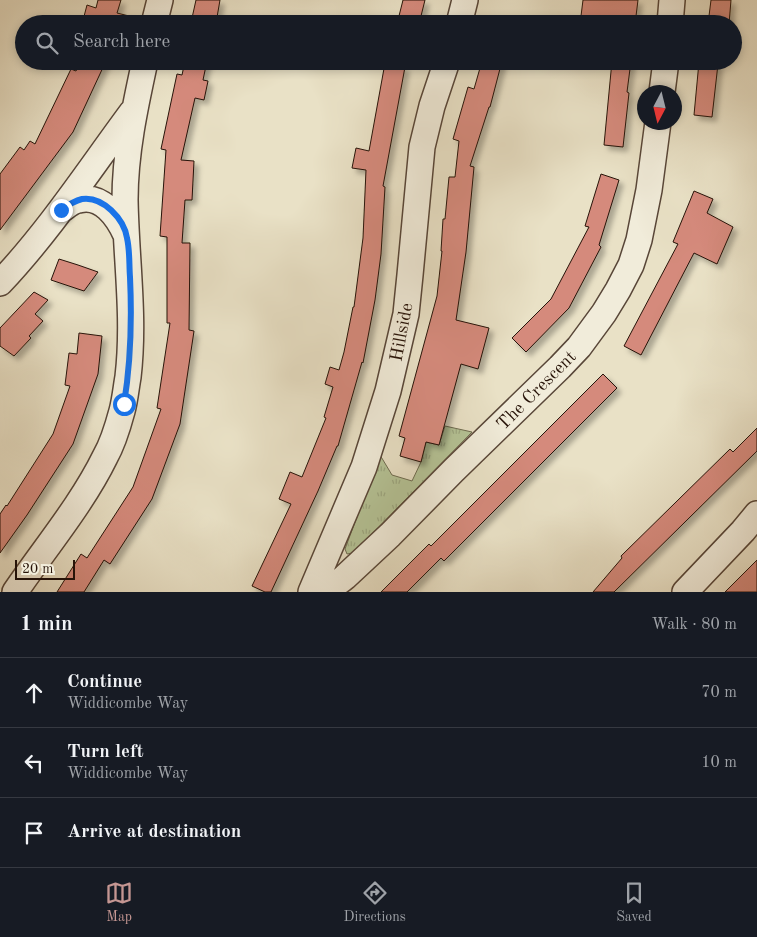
<!DOCTYPE html>
<meta charset="utf-8">
<style>
:root{--surface:#171b24;--page:#242831;--text:#f1f3f6;--muted:#9ea1a6;--line:#363941;--accent:#c59692}
body{margin:0;font-family:"Old Standard TT",serif;background:var(--page);color:var(--text)}
.compass{position:absolute;left:637px;top:85px;width:45px;height:45px;border-radius:50%;background:var(--surface);box-shadow:0 2px 8px #0003;rotate:187deg}
.scale{position:absolute;left:15px;bottom:12px;width:60px;box-sizing:border-box;padding-left:5px;border:2px solid #271308;border-top:0;font-size:14px;line-height:18px;white-space:nowrap;color:#271308;-webkit-text-stroke:4px #f1ecda;paint-order:stroke}
.stop{position:absolute;width:15px;height:15px;margin:-11px;border:4px solid #1a73e8;border-radius:50%;background:#fff}
.stop.end{background:#1a73e8;border-color:#fff;box-shadow:0 1px 5px #0008}
.list{margin:0;padding:0;list-style:none}
h2{display:flex;justify-content:space-between;align-items:center;height:65px;margin:0;padding:0 20px;font-size:21px}
h2 small{font-size:16px;font-weight:400;color:var(--muted)}
.list li{display:grid;grid-template-columns:32px 1fr auto;gap:15px;align-items:center;box-sizing:border-box;height:70px;padding:0 20px;border-top:1px solid var(--line)}
.list b{display:block;font-size:19px;white-space:nowrap}
.list p{margin:0;font-size:16px;white-space:nowrap;color:var(--muted)}
.list em{font-size:16px;font-style:normal;color:var(--muted)}
.icon{flex:none;width:28px;height:28px;fill:none;stroke:currentColor;stroke-width:2;stroke-linecap:round;stroke-linejoin:round}
.map{position:relative;flex:none;width:757px;height:592px;overflow:hidden}
.search{position:absolute;background:var(--surface);box-shadow:0 2px 8px #0003;left:15px;right:15px;top:15px;height:55px;display:flex;align-items:center;gap:12px;box-sizing:border-box;padding:0 18px;border-radius:28px;color:var(--muted);font-size:19px}
.sheet{height:275px;background:var(--surface)}
nav{display:flex;justify-content:space-around;align-items:center;box-sizing:border-box;height:70px;border-top:1px solid var(--line);background:var(--surface);font-size:14px;color:var(--muted)}
nav a{display:grid;justify-items:center;gap:2px}
nav .on{color:var(--accent)}
.map>svg:first-child{display:block}
.grass{fill:url(#grass-tufts);stroke:#6e6b4f}
.building{fill:#d58a7c;stroke:#271308;filter:url(#shadow)}
.lines{fill:none;stroke-linecap:round;stroke-linejoin:round}
.minor-casing{stroke:#584638;stroke-width:28}
.minor{stroke:#f1ecda;stroke-width:25}
.route{stroke:#1a73e8;stroke-width:6}
.labels{text-anchor:middle;stroke-width:4.5;stroke-linejoin:round;paint-order:stroke}
.street-label{font-size:18px;fill:#271308;stroke:#f1ecda}
</style>
<div class="map">
<svg width="757" height="592" viewBox="0 0 757 592">
<defs>
<pattern id="grass-tufts" width="24" height="20" patternUnits="userSpaceOnUse" patternTransform="scale(1.25)"><rect width="24" height="20" fill="#b5c396"/><path d="M3 7l-1-3M5 7V3M7 7l1-3M15 17l-1-3M17 17v-4M19 17l1-3" fill="none" stroke="#9ca780"/></pattern>
<filter id="shadow"><feDropShadow dx="4.5" dy="4.5" stdDeviation="2.5" flood-color="#0004"/></filter>
</defs>
<rect width="100%" height="100%" fill="#e9e1c6"/>
<filter id="stains"><feTurbulence type="fractalNoise" baseFrequency=".004" numOctaves="4"/><feColorMatrix values="0 0 0 0 .2 0 0 0 0 .09 0 0 0 0 .02 0 0 0 .5 -.17"/></filter>
<radialGradient id="worn" r=".72"><stop offset=".6" stop-color="#630" stop-opacity="0"/><stop offset="1" stop-color="#630" stop-opacity=".3"/></radialGradient>
<path class="grass" d="M 445,426 L 472,432 L 353,553 L 347,554 L 345,549 L 380,455 L 392,475 L 412,481 L 421,462 L 426,442 L 439,445 Z"/>
<path class="building" d="M 98,0 L 121,0 L 117,13 L 137,18 L 136,24 L 82,24 L 87,5 L 96,8 Z
M 196,0 L 220,0 L 216,23 L 192,18 Z
M 403,0 L 425,0 L 419,24 L 397,24 Z
M 583,0 L 638,0 L 635,24 L 580,24 Z
M 711,0 L 731,0 L 729,24 L 708,24 Z
M 81,61 L 106,61 L 73,132 L 0,230 L 0,174 L 20,147 L 24,150 L 30,141 L 35,144 L 71,69 L 76,71 Z
M 185,61 L 207,61 L 203,80 L 208,81 L 204,100 L 195,98 L 181,160 L 194,161 L 192,200 L 185,200 L 182,243 L 190,243 L 189,330 L 194,331 L 180,424 L 152,499 L 110,564 L 104,560 L 84,592 L 57,592 L 81,554 L 87,558 L 133,487 L 161,409 L 157,408 L 170,323 L 167,323 L 167,237 L 160,236 L 166,150 L 161,149 L 177,74 L 182,75 Z
M 482,61 L 502,61 L 490,107 L 489,107 L 470,166 L 474,167 L 466,252 L 456,320 L 489,328 L 478,369 L 461,364 L 439,445 L 426,442 L 421,462 L 400,456 L 405,438 L 399,436 L 437,296 L 442,251 L 441,251 L 443,219 L 445,219 L 449,177 L 455,177 L 459,141 L 453,139 L 468,87 L 474,89 Z
M 612,61 L 631,61 L 627,92 L 629,93 L 623,147 L 604,145 Z
M 699,62 L 718,64 L 712,117 L 694,115 Z
M 385,63 L 405,67 L 383,186 L 385,187 L 381,254 L 375,300 L 363,363 L 362,362 L 338,446 L 337,446 L 318,491 L 271,592 L 265,592 L 252,586 L 291,504 L 279,499 L 290,472 L 302,477 L 326,418 L 324,417 L 333,387 L 325,384 L 330,367 L 339,370 L 344,352 L 353,307 L 354,307 L 363,238 L 366,170 L 352,168 L 356,148 L 369,151 Z
M 601,174 L 619,180 L 599,245 L 601,247 L 569,308 L 526,352 L 512,338 L 551,299 L 589,227 L 585,226 Z
M 694,191 L 713,199 L 707,213 L 733,227 L 717,264 L 694,253 L 641,355 L 624,346 L 678,244 L 673,242 Z
M 59,259 L 78,265 L 98,272 L 84,291 L 51,280 Z
M 34,292 L 48,300 L 35,314 L 43,321 L 29,336 L 31,338 L 14,356 L 0,346 L 0,328 Z
M 79,333 L 102,336 L 98,374 L 73,444 L 27,515 L 0,553 L 0,514 L 6,505 L 7,506 L 53,434 L 70,386 L 65,385 L 69,353 L 77,354 Z
M 603,374 L 617,388 L 444,561 L 441,558 L 407,592 L 381,592 L 429,544 L 431,546 Z
M 757,428 L 757,451 L 614,592 L 593,592 L 622,558 L 621,556 L 730,449 L 733,452 Z
M 757,560 L 757,592 L 725,592 Z"/>
<g class="lines">
<defs>
<path id="minor" d="M 154,24 L 160,0
M 459,24 L 465,0
M 670,24 L 672,0
M 662,92 L 666,61
M 61,210 C 67,206 72,201 79,200 C 102,194 118,217 126,235
M 0,283 C 50,230 89,170 132,112
M 313,588 C 329,586 332,588 345,577 L 390,535 L 454,470 L 560,367 L 579,347 L 604,313 L 618,290 L 631,265 L 639,240 L 649,190 L 658,122
M 15,592 C 45,548 82,504 105,457 C 113,443 118,426 122,411 C 125,400 126,388 128,377 C 135,318 126,259 125,200 C 125,153 135,107 145,61
M 311,592 L 364,467 L 388,391 L 406,314 L 410,275 L 422,147 L 432,106 L 447,61
M 685,592 L 743,531 L 757,514"/>
</defs>
<use href="#minor" class="minor-casing"/>
<use href="#minor" class="minor"/>
</g>
<g class="lines">
<path class="route" d="M 61,210 C 68,205 74,201 82,199 C 103,196 124,219 127,238 C 130,251 129,265 130,277 C 132,320 131,361 124,404"/>
</g>
<g class="labels">
<g class="street-label">
<text transform="translate(401 332) rotate(-79)" y="6">Hillside</text>
<text transform="translate(536 390) rotate(-45)" y="6">The Crescent</text>
</g>
</g>
<rect width="100%" height="100%" filter="url(#stains)"/>
<rect width="100%" height="100%" fill="url(#worn)"/>
</svg>
<svg class="compass" viewBox="-18 -18 36 36"><path d="M0-13l5 13h-10z" fill="#e53935"/><path d="M0 13l5-13h-10z" fill="#9ea1a6"/></svg>
<div class="scale">20 m</div>
<div class="stop" style="left:124px;top:404px"></div>
<div class="stop end" style="left:61px;top:210px"></div>
<div class="search"><svg class="icon" aria-label="search" viewBox="0 0 24 24"><circle cx="10" cy="10" r="6"/><path d="M15 15l6 6"/></svg>Search here</div>
</div>
<section class="sheet">
<h2>1 min<small>Walk · 80 m</small></h2>
<ul class="list">
<li><svg class="icon" aria-label="ahead" viewBox="0 0 24 24"><path d="M12 20V5M6 11l6-6 6 6"/></svg><div><b>Continue</b><p>Widdicombe Way</p></div><em>70 m</em></li>
<li><svg class="icon" aria-label="left" viewBox="0 0 24 24"><path d="M17 20v-9H6M10 6l-5 5 5 5"/></svg><div><b>Turn left</b><p>Widdicombe Way</p></div><em>10 m</em></li>
<li><svg class="icon" aria-label="arrive" viewBox="0 0 24 24"><path d="M6 21V4h12l-3 4 3 4H6"/></svg><div><b>Arrive at destination</b></div></li>
</ul>
</section>
<nav>
<a class="on"><svg class="icon" aria-label="map" viewBox="0 0 24 24"><path d="M3 6l6-2 6 2 6-2v14l-6 2-6-2-6 2zM9 4v14M15 6v14"/></svg>Map</a>
<a><svg class="icon" aria-label="directions" viewBox="0 0 24 24"><path d="M12 3l9 9-9 9-9-9zM9 14v-3h6M13 9l2 2-2 2"/></svg>Directions</a>
<a><svg class="icon" aria-label="saved" viewBox="0 0 24 24"><path d="M7 4h10v16l-5-4-5 4z"/></svg>Saved</a>
</nav>
